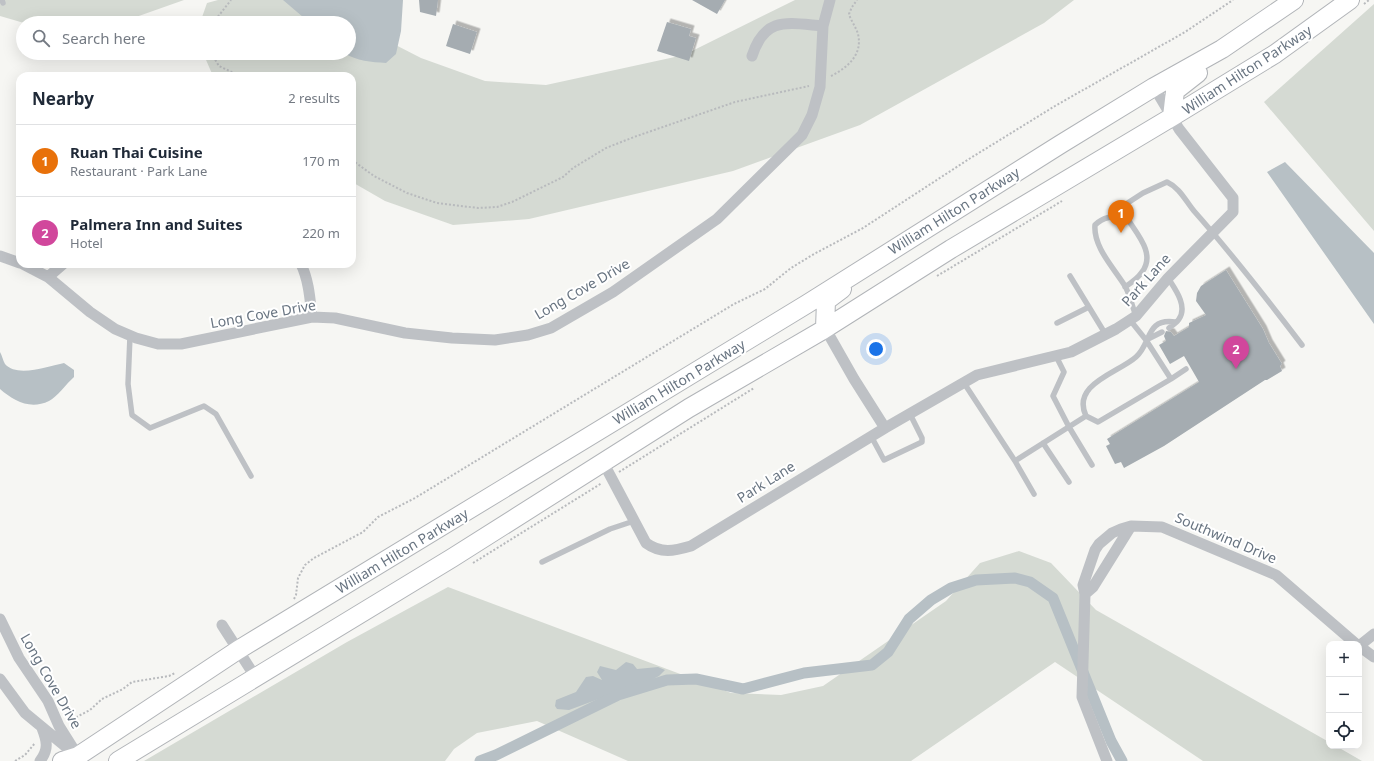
<!DOCTYPE html>
<meta charset="utf-8">
<style>
:root{--surface:#fff;--page:#f2f2f3;--text:#1f2937;--muted:#747a83;--line:#e0e1e3;--accent:#0f766e}
body{margin:0;font-family:"Noto Sans",sans-serif;background:var(--page);color:var(--text)}
.controls{position:absolute;right:12px;bottom:12px;display:grid;overflow:hidden;border-radius:8px;box-shadow:0 4px 16px #0002}
.controls button{width:36px;height:36px;display:grid;place-items:center;padding:0;border:0;border-bottom:1px solid var(--line);background:var(--surface);color:var(--text);font:20px sans-serif}
.you{position:absolute;left:876px;top:349px;width:14px;height:14px;margin:-10px;border:3px solid #fff;border-radius:50%;background:#1a73e8;box-shadow:0 0 0 6px #1a73e833}
.badge{display:grid;place-items:center;width:26px;height:26px;border-radius:50%;background:var(--accent);color:#fff;font-size:13px;font-weight:700}
.pin{position:absolute;translate:-50% -33px;filter:drop-shadow(0 1px 2px #0008)}
.pin::after{content:'';position:absolute;top:21px;width:14px;height:12px;background:inherit;clip-path:polygon(0 0,100% 0,50% 100%)}
.list{margin:0;padding:0;list-style:none}
h2{display:flex;justify-content:space-between;align-items:center;height:52px;margin:0;padding:0 16px;font-size:17px}
h2 small{font-size:13px;font-weight:400;color:var(--muted)}
.list li{display:grid;grid-template-columns:26px 1fr auto;gap:12px;align-items:center;box-sizing:border-box;height:72px;padding:0 16px;border-top:1px solid var(--line)}
.list b{display:block;font-size:15px;white-space:nowrap}
.list p{margin:0;font-size:13px;white-space:nowrap;color:var(--muted)}
.list em{font-size:13px;font-style:normal;color:var(--muted)}
.icon{flex:none;width:22px;height:22px;fill:none;stroke:currentColor;stroke-width:2;stroke-linecap:round;stroke-linejoin:round}
.map{position:relative;flex:none;width:1374px;height:761px;overflow:hidden}
.search{position:absolute;background:var(--surface);box-shadow:0 4px 16px #0002;left:16px;top:16px;width:340px;height:44px;display:flex;align-items:center;gap:10px;box-sizing:border-box;padding:0 14px;border-radius:22px;color:var(--muted);font-size:15px}
.panel{position:absolute;background:var(--surface);box-shadow:0 4px 16px #0002;left:16px;top:72px;width:340px;height:196px;border-radius:12px}
.map>svg:first-child{display:block}
.green{fill:#d5dad3}
.water{fill:#b7c0c5}
.lines{fill:none;stroke-linecap:round;stroke-linejoin:round}
.canal{stroke:#b7c0c5;stroke-width:11}
.building{fill:#a5acb1;filter:url(#shadow)}
.trunk-casing{stroke:#b1b4b8;stroke-width:20}
.path{stroke:#b8babd;stroke-width:2;stroke-dasharray:2 2;stroke-linecap:butt}
.service{stroke:#bec1c5;stroke-width:5.5}
.minor{stroke:#bec1c5;stroke-width:11}
.trunk{stroke:#fff;stroke-width:18}
.labels{text-anchor:middle;stroke-width:4;stroke-linejoin:round;paint-order:stroke}
.street-label{font-size:14px;fill:#687481;stroke:#fff}
</style>
<div class="map">
<svg width="1374" height="761" viewBox="0 0 1374 761">
<defs>
<filter id="shadow"><feDropShadow dx="3.5" dy="-3.5" stdDeviation="0" flood-color="#0004"/></filter>
</defs>
<rect width="100%" height="100%" fill="#f6f6f3"/>
<path class="green" d="M 0,0 L 184,0 L 119,23 L 24,23 L 0,16 Z
M 218,0 L 308,0 L 421,58 L 485,81 L 546,85 L 684,55 L 795,0 L 1074,0 L 1044,23 L 860,125 L 733,171 L 529,219 L 453,225 L 385,201 L 352,182 L 352,76 L 213,76 L 203,53 L 349,53 L 349,23 L 200,23 L 207,3 Z
M 1374,4 L 1374,231 L 1264,102 Z
M 1019,551 L 1051,563 L 1096,610 L 1329,742 L 1329,746 L 1336,746 L 1362,761 L 1203,761 L 1055,662 L 911,761 L 628,761 L 537,721 L 477,733 L 454,749 L 445,761 L 144,761 L 347,642 L 448,587 L 731,693 L 781,695 L 823,686 L 946,601 L 980,563 Z"/>
<path class="water" d="M 283,0 L 403,0 L 401,31 L 396,54 L 386,63 C 371,62 357,61 344,53 L 349,53 L 349,23 L 310,23 Z
M 1285,162 L 1374,253 L 1374,324 L 1267,172 Z
M 0,352 C 2,355 3,361 5,364 C 17,378 49,366 64,363 L 74,370 L 74,377 C 67,383 56,398 49,401 C 30,410 14,401 0,389 Z
M 626,662 L 633,664 L 637,669 L 658,667 L 665,670 L 659,676 L 638,687 L 615,693 L 569,710 L 557,709 L 555,706 L 556,700 L 576,692 L 586,677 L 593,676 L 602,680 L 597,672 L 600,666 L 616,670 Z"/>
<g class="lines">
<path class="canal" d="M 480,761 L 496,755 L 618,695 L 667,680 L 696,679 L 743,689 L 804,673 L 872,665 L 888,652 L 909,619 L 931,600 L 951,588 L 976,580 L 1015,578 L 1030,582 L 1053,598 L 1111,741 L 1122,761"/>
</g>
<path class="building" d="M 419,0 L 438,0 L 436,16 L 420,12 Z
M 692,0 L 725,0 L 717,14 Z
M 667,22 L 691,29 L 689,36 L 696,38 L 689,61 L 657,51 Z
M 453,24 L 477,32 L 470,54 L 446,46 Z
M 1226,270 L 1263,329 L 1269,343 L 1282,364 L 1280,366 L 1282,371 L 1267,380 L 1265,380 L 1164,446 L 1124,468 L 1121,462 L 1115,464 L 1106,446 L 1110,444 L 1107,439 L 1199,382 L 1184,356 L 1170,364 L 1159,345 L 1166,341 L 1164,336 L 1166,331 L 1171,332 L 1174,336 L 1189,327 L 1189,323 L 1206,315 L 1196,301 L 1197,293 L 1201,286 Z"/>
<g class="lines">
<defs>
<path id="trunk" d="M 1172,117 L 1175,91 L 1198,73
M 825,328 L 826,301 L 842,289
M 62,761 L 78,756 L 238,650 L 807,304 L 1061,144 L 1154,87 L 1222,49 L 1294,0
M 118,761 L 452,558 L 689,408 L 823,330 L 951,249 L 1172,117 L 1275,54 L 1350,0"/>
</defs>
<use href="#trunk" class="trunk-casing"/>
<path class="path" d="M 1364,4 L 1369,0
M 213,23 L 231,0
M 211,53 L 219,66 L 240,76
M 831,76 C 847,68 863,55 858,34 C 856,27 851,21 849,14 L 852,7 L 857,0
M 352,160 L 374,176 L 407,193 L 437,203 L 478,208 L 497,207 L 512,202 L 563,177 L 573,168 L 606,148 L 634,137 L 735,102 L 809,86
M 937,276 L 1062,201
M 619,472 L 754,388
M 473,563 L 602,483
M 294,599 L 296,595 L 298,578 L 305,565 L 314,558 L 363,532 L 378,517 L 415,498 L 734,304 L 765,289 L 791,268 L 814,254 L 863,228 L 969,159 L 1055,106 L 1185,32 L 1233,0
M 69,721 L 90,710 L 102,699 L 123,689 L 132,682 L 169,676 L 175,673
M 15,761 L 25,755 L 35,743"/>
<path class="service" d="M 2,0 L 3,3
M 1124,216 L 1126,204 L 1143,193 L 1167,182 C 1180,188 1185,200 1194,211 C 1232,254 1267,299 1302,345
M 1070,276 L 1106,335
M 1168,278 C 1175,289 1188,306 1179,319 C 1177,323 1172,325 1169,328
M 1125,287 C 1131,283 1138,278 1142,272 C 1156,254 1137,234 1127,218 L 1124,216 C 1113,216 1103,217 1095,225 C 1093,247 1114,268 1125,286 C 1130,295 1132,306 1136,316
M 1130,320 L 1146,340 L 1162,332
M 1057,323 L 1089,307
M 130,336 L 128,384 L 132,415 L 150,428 L 204,406 L 216,414 L 251,476
M 1146,340 L 1171,379 L 1186,369
M 1056,356 L 1064,372 L 1053,396 L 1069,427 L 1092,465
M 964,383 L 1015,461 L 1086,416 L 1098,422 L 1171,379
M 1086,416 C 1071,384 1118,373 1136,357 C 1152,343 1145,318 1175,322
M 871,436 L 884,460 L 922,442 L 922,438 L 910,414
M 1043,443 L 1069,482
M 1015,461 L 1034,494
M 542,562 L 610,529 L 634,521"/>
<path class="minor" d="M 752,56 C 765,16 787,23 823,26
M 0,256 L 20,263
M 23,264 L 48,277 L 90,312 L 115,329 L 136,338 L 158,344 L 181,344 L 312,317 L 335,318 L 405,333 L 452,338 L 495,340 L 528,335 L 551,328 L 613,292 L 717,219 L 802,135 L 812,115 L 820,87 L 823,26 L 830,0
M 301,264 C 309,281 310,299 312,317
M 48,277 L 63,264
M 825,328 L 854,379 L 885,428
M 603,462 L 646,543 C 661,554 674,551 691,546 L 885,428 L 977,375 L 1071,352 L 1116,329 L 1136,316 L 1168,278 L 1233,212 L 1233,198 L 1179,129 L 1154,87
M 1085,594 L 1093,587 L 1131,526
M 0,619 L 19,658 L 48,701 L 59,726 L 81,761
M 222,625 L 256,678
M 1359,646 L 1374,634
M 1359,646 L 1374,657
M 0,679 L 25,713 L 71,751
M 40,761 C 49,749 47,741 42,728
M 1107,761 L 1082,697 L 1085,594 L 1083,585 L 1095,550 L 1099,544 L 1112,533 L 1121,529 L 1131,526 L 1162,527 L 1276,575 L 1356,644"/>
<use href="#trunk" class="trunk"/>
</g>
<g class="labels">
<g class="street-label">
<text transform="translate(1247 70) rotate(-33)" y="5">William Hilton Parkway</text>
<text transform="translate(954 211) rotate(-32)" y="5">William Hilton Parkway</text>
<text transform="translate(1146 280) rotate(-48)" y="5">Park Lane</text>
<text transform="translate(582 289) rotate(-30)" y="5">Long Cove Drive</text>
<text transform="translate(263 314) rotate(-10)" y="5">Long Cove Drive</text>
<text transform="translate(679 382) rotate(-31)" y="5">William Hilton Parkway</text>
<text transform="translate(766 482) rotate(-32)" y="5">Park Lane</text>
<text transform="translate(1226 538) rotate(23)" y="5">Southwind Drive</text>
<text transform="translate(402 551) rotate(-31)" y="5">William Hilton Parkway</text>
<text transform="translate(51 681) rotate(60)" y="5">Long Cove Drive</text>
</g>
</g>
</svg>
<div class="controls">
<button>+</button>
<button>−</button>
<button><svg class="icon" aria-label="locate" viewBox="0 0 24 24"><circle cx="12" cy="12" r="6"/><path d="M12 2v4M12 18v4M2 12h4M18 12h4"/></svg></button>
</div>
<div class="you"></div>
<div class="pin badge" style="left:1121px;top:233px;background:#e8710a">1</div>
<div class="pin badge" style="left:1236px;top:369px;background:#d1479c">2</div>
<div class="search"><svg class="icon" aria-label="search" viewBox="0 0 24 24"><circle cx="10" cy="10" r="6"/><path d="M15 15l6 6"/></svg>Search here</div>
<section class="panel">
<h2>Nearby<small>2 results</small></h2>
<ul class="list">
<li><span class="badge" style="background:#e8710a">1</span><div><b>Ruan Thai Cuisine</b><p>Restaurant · Park Lane</p></div><em>170 m</em></li>
<li><span class="badge" style="background:#d1479c">2</span><div><b>Palmera Inn and Suites</b><p>Hotel</p></div><em>220 m</em></li>
</ul>
</section>
</div>
